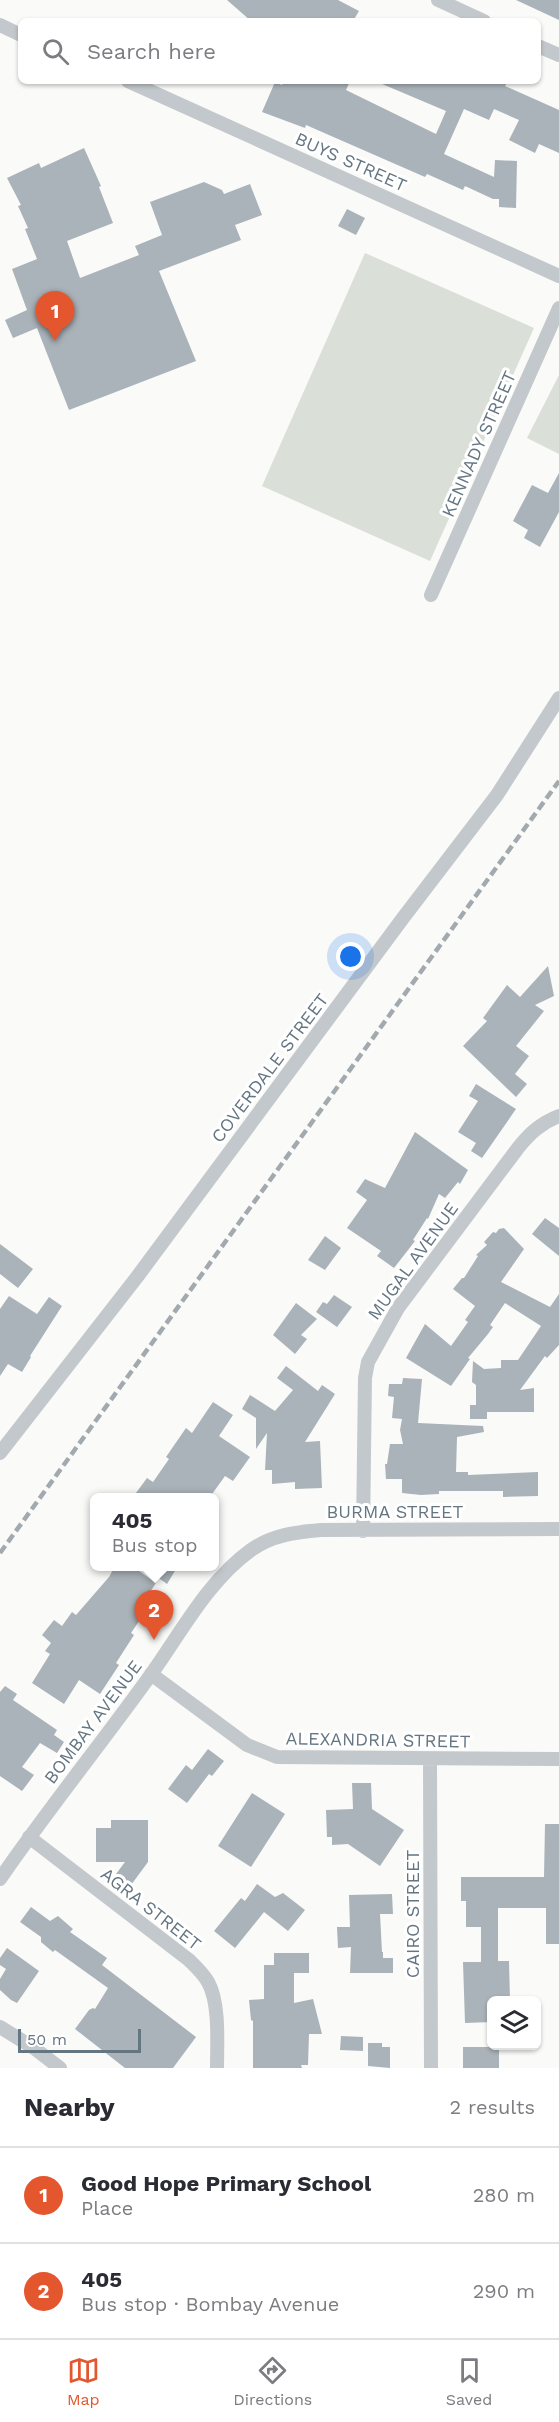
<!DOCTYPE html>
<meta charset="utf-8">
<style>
:root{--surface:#fff;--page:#f2f2f3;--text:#2b2b33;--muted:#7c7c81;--line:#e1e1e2;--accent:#e4572e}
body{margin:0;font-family:"Work Sans",sans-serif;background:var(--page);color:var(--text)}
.controls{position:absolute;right:18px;bottom:18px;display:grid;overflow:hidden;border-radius:9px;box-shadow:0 2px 4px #0004}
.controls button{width:54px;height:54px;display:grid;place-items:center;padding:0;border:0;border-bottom:2px solid var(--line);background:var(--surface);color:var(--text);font:30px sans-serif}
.scale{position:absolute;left:18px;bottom:15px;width:123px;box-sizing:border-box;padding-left:6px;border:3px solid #657683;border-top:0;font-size:16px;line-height:21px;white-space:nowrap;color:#657683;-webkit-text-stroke:4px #fff;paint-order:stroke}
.you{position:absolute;left:351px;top:957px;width:21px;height:21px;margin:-15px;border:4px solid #fff;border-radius:50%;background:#1a73e8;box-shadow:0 0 0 9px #1a73e833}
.badge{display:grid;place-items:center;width:39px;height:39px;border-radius:50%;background:var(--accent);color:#fff;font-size:20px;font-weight:700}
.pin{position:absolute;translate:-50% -50px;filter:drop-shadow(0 2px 3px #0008)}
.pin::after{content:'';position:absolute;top:32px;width:21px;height:18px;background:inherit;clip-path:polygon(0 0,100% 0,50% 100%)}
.popup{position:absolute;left:90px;top:1493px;width:129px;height:78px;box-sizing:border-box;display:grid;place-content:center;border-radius:9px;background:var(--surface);filter:drop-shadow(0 2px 4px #0005);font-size:20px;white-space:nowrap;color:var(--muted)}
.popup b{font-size:22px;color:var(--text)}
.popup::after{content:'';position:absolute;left:50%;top:100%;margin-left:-12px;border:12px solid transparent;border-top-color:var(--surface)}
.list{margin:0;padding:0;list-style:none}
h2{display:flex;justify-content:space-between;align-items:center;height:78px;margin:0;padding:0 24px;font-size:26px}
h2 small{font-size:20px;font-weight:400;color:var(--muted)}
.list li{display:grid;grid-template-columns:39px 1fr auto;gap:18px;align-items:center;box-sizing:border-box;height:96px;padding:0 24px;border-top:2px solid var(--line)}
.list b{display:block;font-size:22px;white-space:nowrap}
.list p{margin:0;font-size:20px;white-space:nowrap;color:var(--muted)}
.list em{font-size:20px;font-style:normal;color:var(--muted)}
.icon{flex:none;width:33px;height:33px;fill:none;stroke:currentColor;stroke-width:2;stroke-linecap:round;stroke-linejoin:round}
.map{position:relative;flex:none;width:559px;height:2068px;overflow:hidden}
.search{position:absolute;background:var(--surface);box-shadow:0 2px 4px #0004;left:18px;right:18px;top:18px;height:66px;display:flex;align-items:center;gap:15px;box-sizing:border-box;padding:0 21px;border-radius:9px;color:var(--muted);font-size:22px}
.sheet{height:270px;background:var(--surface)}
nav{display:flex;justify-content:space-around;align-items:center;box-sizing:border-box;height:84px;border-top:2px solid var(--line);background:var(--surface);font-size:16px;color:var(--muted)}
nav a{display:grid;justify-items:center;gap:3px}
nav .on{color:var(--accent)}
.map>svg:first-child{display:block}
.green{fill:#dadfd7}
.building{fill:#aab3b9}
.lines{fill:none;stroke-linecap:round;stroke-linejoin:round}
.minor{stroke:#c3c8cc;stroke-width:14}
.rail{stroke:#a2aab0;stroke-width:4.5;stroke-dasharray:9 4.5;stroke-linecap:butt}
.labels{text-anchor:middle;stroke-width:6;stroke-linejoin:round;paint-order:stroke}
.street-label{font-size:18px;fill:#657683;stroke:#fff}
</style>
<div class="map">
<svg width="559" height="2068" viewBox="0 0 559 2068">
<rect width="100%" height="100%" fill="#fafaf8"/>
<path class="green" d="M 365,253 L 534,328 L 430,561 L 262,486 Z
M 559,375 L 559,454 L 527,438 Z"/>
<path class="building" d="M 227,0 L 338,0 L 359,11 L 353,21 L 251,21 Z
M 516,0 L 559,0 L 559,20 Z
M 283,81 L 350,81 L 346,90 L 436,134 L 446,111 L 375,81 L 508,81 L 505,86 L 559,110 L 559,153 L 539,144 L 535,153 L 509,140 L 519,120 L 494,109 L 489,120 L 464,109 L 444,154 L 494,177 L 495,160 L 517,161 L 516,208 L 499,207 L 499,199 L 493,199 L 465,186 L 463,190 L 427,174 L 425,177 L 306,125 L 305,128 L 262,112 L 275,82 L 282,85 Z
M 84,148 L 101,186 L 99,187 L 113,223 L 67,241 L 80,278 L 139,255 L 135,246 L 162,235 L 150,202 L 204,182 L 222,190 L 224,194 L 250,184 L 262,215 L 235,225 L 241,240 L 159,271 L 196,361 L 69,410 L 37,328 L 13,338 L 5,320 L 27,310 L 12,269 L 37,259 L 25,229 L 28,228 L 18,206 L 21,205 L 7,178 L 39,163 L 41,168 Z
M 347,209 L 365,218 L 356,235 L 338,226 Z
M 559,473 L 559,512 L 540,547 L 524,538 L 528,530 L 513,521 L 532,485 L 548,493 Z
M 548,966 L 554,996 L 535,1005 L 544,1011 L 516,1046 L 529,1056 L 515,1074 L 527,1084 L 516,1097 L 463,1046 L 487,1021 L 483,1018 L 507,985 L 520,997 Z
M 476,1084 L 516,1109 L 482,1158 L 471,1151 L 476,1143 L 458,1132 L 478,1101 L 469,1096 Z
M 415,1132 L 468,1170 L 460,1184 L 458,1182 L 445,1198 L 439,1194 L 428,1219 L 427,1218 L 413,1240 L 415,1241 L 394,1268 L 377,1256 L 381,1251 L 347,1228 L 367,1200 L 356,1192 L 365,1179 L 385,1188 Z
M 545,1218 L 559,1228 L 559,1256 L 532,1234 Z
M 504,1228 L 524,1249 L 501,1282 L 550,1307 L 559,1294 L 559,1345 L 547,1358 L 545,1356 L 520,1390 L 534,1388 L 534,1412 L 487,1412 L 487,1419 L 470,1419 L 470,1405 L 476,1405 L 476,1385 L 472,1382 L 473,1361 L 484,1369 L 501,1368 L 501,1360 L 518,1360 L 541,1326 L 505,1303 L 490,1325 L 493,1327 L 488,1334 L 468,1358 L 470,1359 L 451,1386 L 406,1358 L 425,1324 L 451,1346 L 468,1322 L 465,1320 L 475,1306 L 453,1289 L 462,1278 L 464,1278 L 478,1256 L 476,1255 L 487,1245 L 484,1242 L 493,1232 L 496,1233 L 499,1229 Z
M 325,1236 L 341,1248 L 325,1270 L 308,1260 Z
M 0,1244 L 33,1269 L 18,1288 L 0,1274 Z
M 334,1295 L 352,1307 L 337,1327 L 316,1312 L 323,1302 L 327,1304 Z
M 9,1296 L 37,1314 L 49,1297 L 62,1306 L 30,1356 L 31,1357 L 22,1372 L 8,1364 L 0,1376 L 0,1309 Z
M 296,1303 L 317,1319 L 301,1335 L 307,1339 L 295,1354 L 273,1335 Z
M 286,1366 L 318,1391 L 322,1385 L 335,1394 L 305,1442 L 320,1441 L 322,1488 L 295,1489 L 295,1482 L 272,1484 L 272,1470 L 265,1470 L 267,1433 L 256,1449 L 256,1418 L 242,1409 L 250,1395 L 275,1411 L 293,1390 L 277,1378 Z
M 403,1378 L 422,1379 L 418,1423 L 483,1426 L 484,1432 L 457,1437 L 456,1472 L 468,1472 L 468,1475 L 538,1472 L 538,1496 L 503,1497 L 503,1491 L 439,1491 L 439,1494 L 421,1495 L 402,1493 L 402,1479 L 386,1479 L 385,1464 L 387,1464 L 390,1444 L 403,1444 L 400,1430 L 402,1419 L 392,1418 L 394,1397 L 388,1396 L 389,1384 L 402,1384 Z
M 213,1402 L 233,1415 L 219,1436 L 250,1457 L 233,1481 L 225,1476 L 210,1497 L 133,1497 L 147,1478 L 153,1482 L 169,1459 L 166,1457 L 186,1428 L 192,1433 Z
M 115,1566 L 132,1566 L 156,1583 L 144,1601 L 150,1605 L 131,1633 L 134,1635 L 116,1663 L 119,1665 L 100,1694 L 79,1680 L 64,1704 L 32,1683 L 50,1654 L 45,1651 L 51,1643 L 42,1635 L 54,1620 L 62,1626 L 72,1612 L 76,1615 L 109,1577 Z
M 142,1566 L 178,1566 L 167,1584 Z
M 5,1686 L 17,1694 L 13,1700 L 57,1730 L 54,1735 L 64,1742 L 57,1753 L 40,1743 L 22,1767 L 34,1775 L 22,1791 L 0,1776 L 0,1692 Z
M 208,1749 L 224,1761 L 212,1776 L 209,1774 L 187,1803 L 168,1789 L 186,1765 L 192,1770 Z
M 352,1783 L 371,1783 L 372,1809 L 404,1830 L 380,1866 L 348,1844 L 332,1845 L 332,1837 L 327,1837 L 326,1810 L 353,1809 Z
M 252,1793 L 285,1814 L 251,1867 L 218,1846 Z
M 111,1820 L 148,1820 L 148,1862 L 131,1885 L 116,1874 L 125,1862 L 96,1862 L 96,1828 L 111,1828 Z
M 545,1824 L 559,1824 L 559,1944 L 546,1944 L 546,1908 L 498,1908 L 498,1961 L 509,1961 L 510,2001 L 492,2001 L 492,2022 L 465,2023 L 463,1962 L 481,1962 L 481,1927 L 466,1927 L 466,1901 L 461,1901 L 461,1877 L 544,1877 Z
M 257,1884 L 275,1897 L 283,1893 L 305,1910 L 288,1931 L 264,1912 L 235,1948 L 214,1931 L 241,1898 L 245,1901 Z
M 392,1894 L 393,1914 L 380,1914 L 382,1952 L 383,1952 L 383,1958 L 393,1958 L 393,1973 L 350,1973 L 351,1947 L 338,1948 L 337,1927 L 350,1927 L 349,1895 Z
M 31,1907 L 50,1921 L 58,1916 L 73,1929 L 70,1932 L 107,1958 L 102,1965 L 196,2037 L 173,2068 L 125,2068 L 75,2029 L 89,2010 L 93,2008 L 95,2009 L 108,1988 L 55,1950 L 53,1952 L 41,1942 L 41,1937 L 20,1922 Z
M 7,1948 L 39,1971 L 17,2003 L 11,2000 L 0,1990 L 0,1979 L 6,1969 L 0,1965 L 0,1958 Z
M 274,1953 L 309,1953 L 309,1973 L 294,1973 L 294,2003 L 313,1999 L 322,2034 L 309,2034 L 308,2065 L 301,2065 L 302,2068 L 253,2068 L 253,2021 L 251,2020 L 249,2000 L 264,1999 L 264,1965 L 274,1965 Z
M 341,2036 L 363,2037 L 363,2051 L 340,2050 Z
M 368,2043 L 382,2043 L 382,2047 L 390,2047 L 390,2068 L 368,2066 Z
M 463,2047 L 499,2047 L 499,2068 L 463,2068 Z"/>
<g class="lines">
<path class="minor" d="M 438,0 L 484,21
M 0,25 L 21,35
M 538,46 L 559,55
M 128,81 L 559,276
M 431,595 L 559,308
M 0,1453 L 137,1277 L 403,918 L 497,795 L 559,698
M 363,1531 L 365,1378 L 368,1362 L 398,1308 L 518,1148 C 530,1133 541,1123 559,1116
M 151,1674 L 247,1745 L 277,1757 L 559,1759
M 430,1759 L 431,2068
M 29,1837 L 189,1960 C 196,1967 203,1973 208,1982 C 220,2003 217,2044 217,2068
M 0,1879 C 48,1809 102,1743 152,1673 C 182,1631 208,1581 251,1550 C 272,1535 296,1532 321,1530 L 559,1529
M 0,2027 L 34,2048 L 60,2068"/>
<path class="rail" d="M 0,1553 L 559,781"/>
</g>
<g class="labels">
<g class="street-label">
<text transform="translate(351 162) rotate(24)" y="6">BUYS STREET</text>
<text transform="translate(479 444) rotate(-66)" y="6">KENNADY STREET</text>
<text transform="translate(270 1068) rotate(-53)" y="6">COVERDALE STREET</text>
<text transform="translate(413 1261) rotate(-54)" y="6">MUGAL AVENUE</text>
<text x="395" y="1518">BURMA STREET</text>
<text transform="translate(93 1722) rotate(-53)" y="6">BOMBAY AVENUE</text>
<text transform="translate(378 1740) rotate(1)" y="6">ALEXANDRIA STREET</text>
<text transform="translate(151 1909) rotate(38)" y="6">AGRA STREET</text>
<text transform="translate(413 1914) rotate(-90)" y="6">CAIRO STREET</text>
</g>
</g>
</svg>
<div class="controls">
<button><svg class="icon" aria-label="layers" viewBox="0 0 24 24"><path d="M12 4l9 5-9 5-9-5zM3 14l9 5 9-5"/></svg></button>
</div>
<div class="scale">50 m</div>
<div class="you"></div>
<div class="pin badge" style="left:55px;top:341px">1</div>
<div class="pin badge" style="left:154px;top:1640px">2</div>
<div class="popup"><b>405</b>Bus stop</div>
<div class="search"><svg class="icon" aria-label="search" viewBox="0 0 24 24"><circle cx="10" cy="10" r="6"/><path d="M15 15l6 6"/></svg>Search here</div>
</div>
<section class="sheet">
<h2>Nearby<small>2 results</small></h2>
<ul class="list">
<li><span class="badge">1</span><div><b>Good Hope Primary School</b><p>Place</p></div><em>280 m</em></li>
<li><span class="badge">2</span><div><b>405</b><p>Bus stop · Bombay Avenue</p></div><em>290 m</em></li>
</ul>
</section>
<nav>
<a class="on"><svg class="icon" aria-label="map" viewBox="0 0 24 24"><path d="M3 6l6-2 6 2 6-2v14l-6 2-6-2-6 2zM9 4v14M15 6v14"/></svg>Map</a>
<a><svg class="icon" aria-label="directions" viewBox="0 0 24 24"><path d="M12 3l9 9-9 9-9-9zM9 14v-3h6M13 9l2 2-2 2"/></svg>Directions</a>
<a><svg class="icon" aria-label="saved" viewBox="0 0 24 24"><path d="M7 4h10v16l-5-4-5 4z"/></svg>Saved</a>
</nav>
